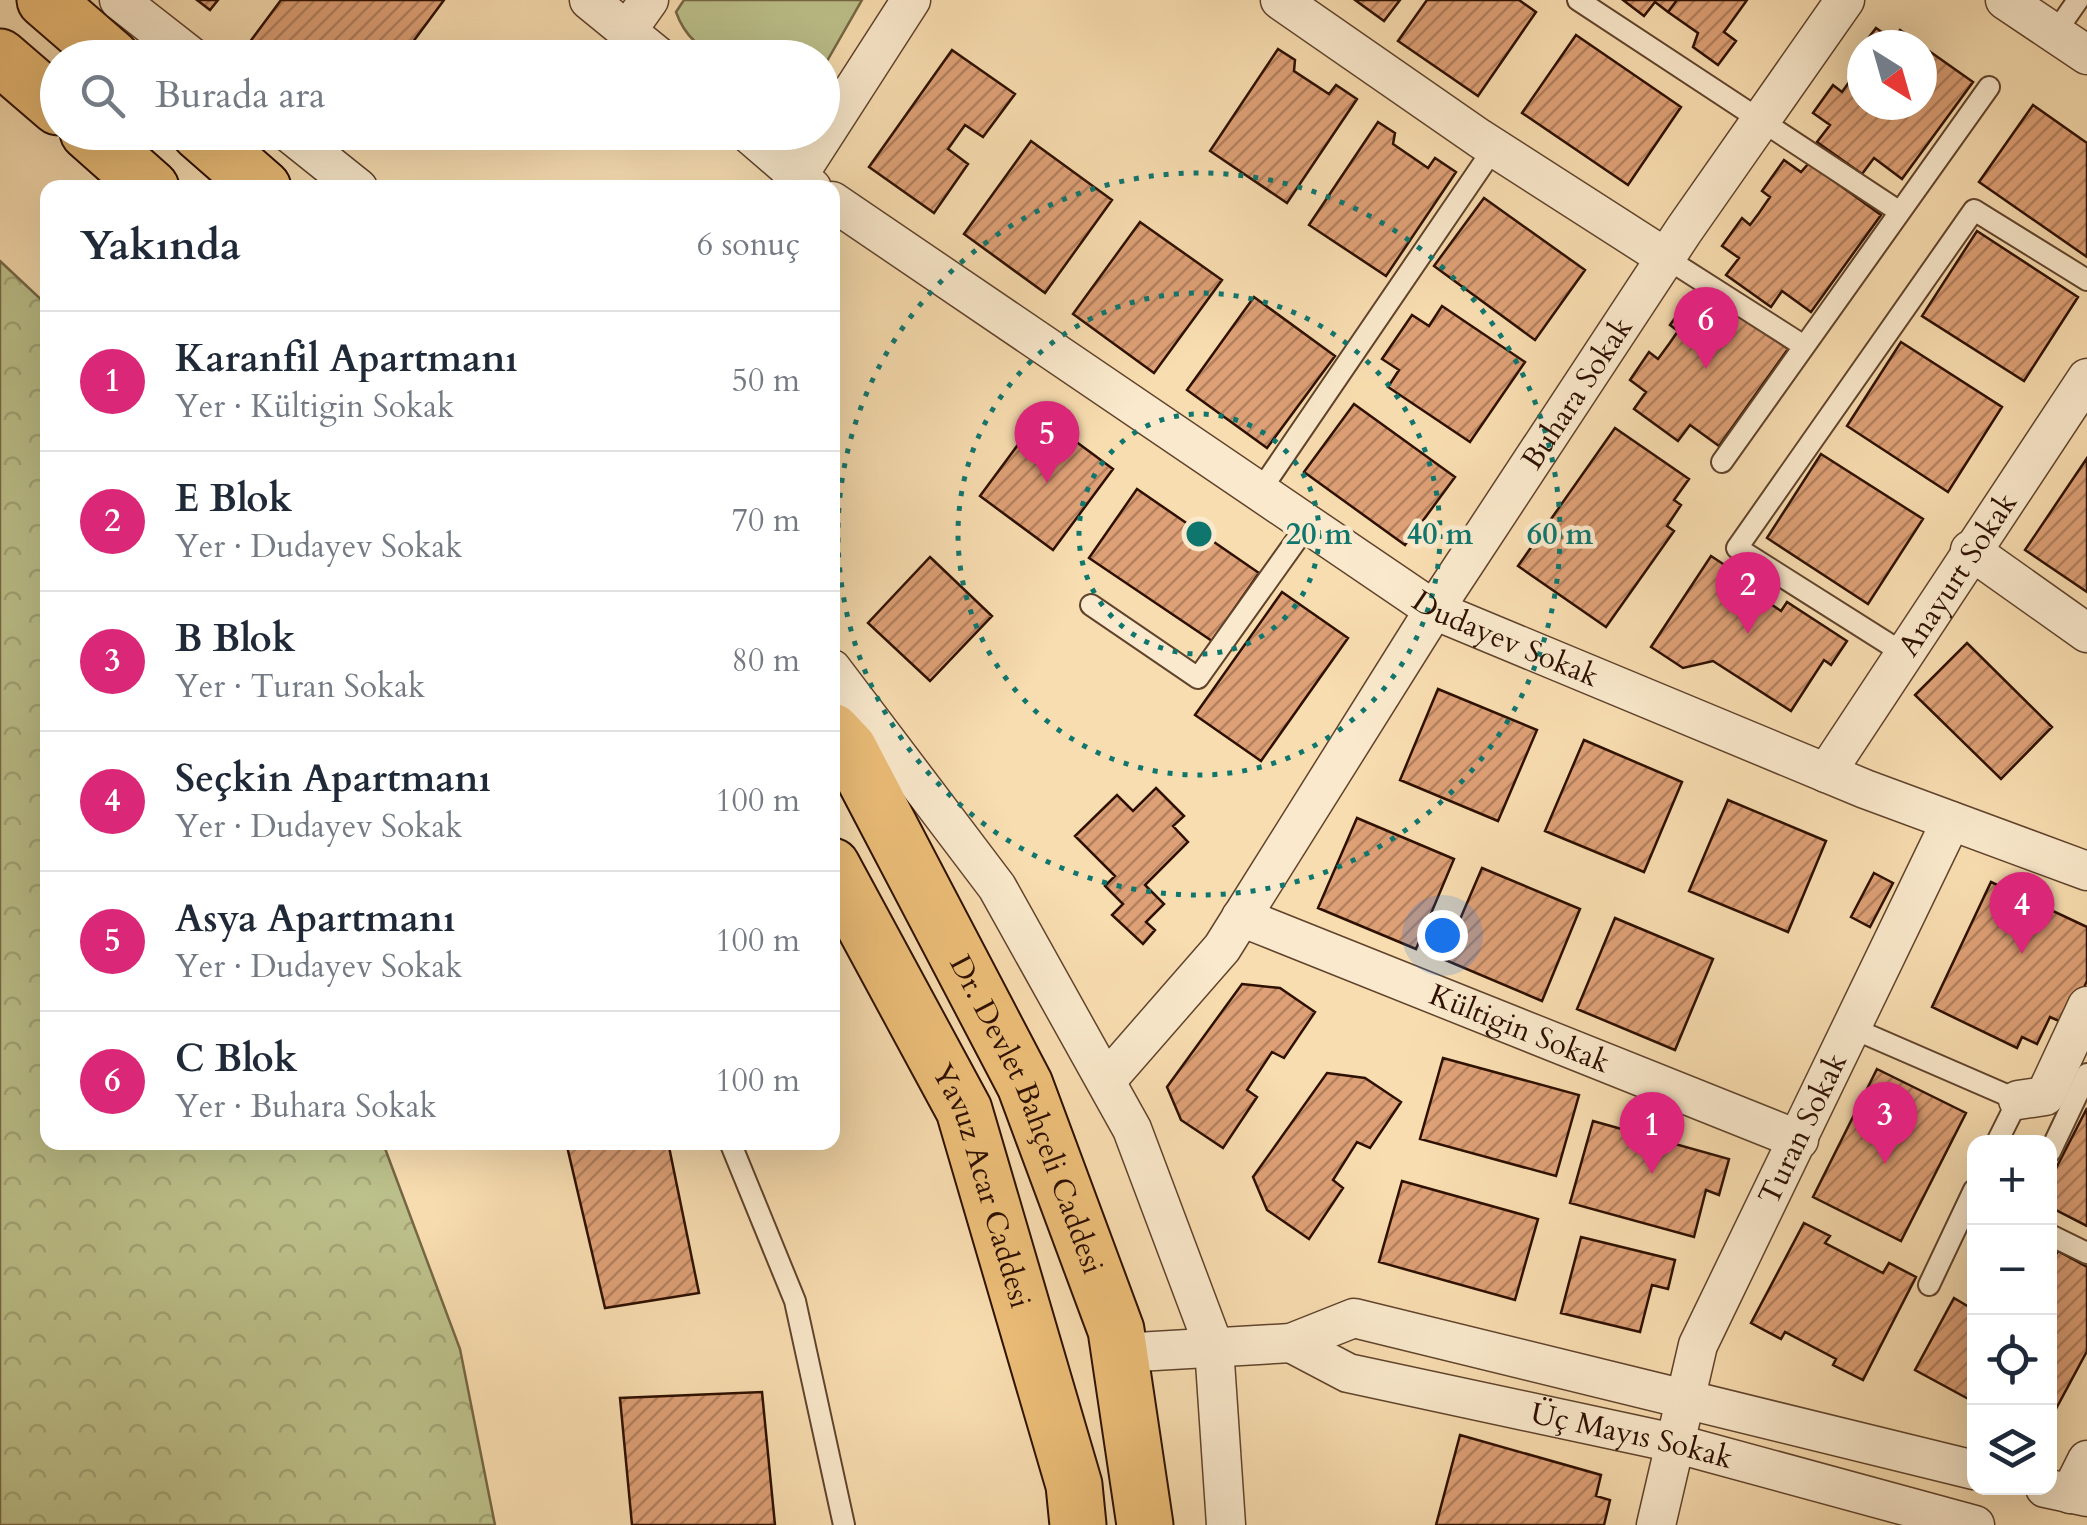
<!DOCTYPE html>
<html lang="tr">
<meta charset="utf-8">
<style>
:root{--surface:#fff;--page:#f6f6f7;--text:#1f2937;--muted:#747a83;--line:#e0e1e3;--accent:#db2777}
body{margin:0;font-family:Cardo,serif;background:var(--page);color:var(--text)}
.controls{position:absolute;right:30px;bottom:30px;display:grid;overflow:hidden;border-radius:20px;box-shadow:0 10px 40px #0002}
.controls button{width:90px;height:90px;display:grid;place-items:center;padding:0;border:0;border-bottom:2px solid var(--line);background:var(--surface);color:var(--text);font:50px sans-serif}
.compass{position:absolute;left:1847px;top:30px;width:90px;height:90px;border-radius:50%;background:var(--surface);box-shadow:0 10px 40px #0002;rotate:143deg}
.you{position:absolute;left:1442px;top:935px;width:35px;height:35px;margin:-25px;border:8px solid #fff;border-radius:50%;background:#1a73e8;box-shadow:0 0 0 15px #1a73e833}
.badge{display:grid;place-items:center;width:65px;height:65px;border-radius:50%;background:var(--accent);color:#fff;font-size:32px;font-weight:700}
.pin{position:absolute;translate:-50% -82px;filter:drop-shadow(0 2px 5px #0008)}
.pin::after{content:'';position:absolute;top:52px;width:35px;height:30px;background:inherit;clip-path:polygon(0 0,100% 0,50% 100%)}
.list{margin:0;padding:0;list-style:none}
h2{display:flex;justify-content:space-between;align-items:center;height:130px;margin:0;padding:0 40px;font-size:42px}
h2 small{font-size:32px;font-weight:400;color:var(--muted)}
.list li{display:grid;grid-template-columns:65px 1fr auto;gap:30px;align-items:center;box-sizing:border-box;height:140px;padding:0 40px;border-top:2px solid var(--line)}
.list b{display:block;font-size:38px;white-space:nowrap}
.list p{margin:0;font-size:32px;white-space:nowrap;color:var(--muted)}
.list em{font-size:32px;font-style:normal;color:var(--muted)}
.icon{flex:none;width:55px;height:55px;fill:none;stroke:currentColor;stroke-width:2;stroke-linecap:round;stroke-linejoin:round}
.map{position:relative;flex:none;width:2087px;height:1525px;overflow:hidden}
.search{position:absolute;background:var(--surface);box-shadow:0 10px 40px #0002;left:40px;top:40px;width:800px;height:110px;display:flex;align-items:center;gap:25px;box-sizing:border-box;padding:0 35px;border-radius:55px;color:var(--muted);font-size:38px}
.panel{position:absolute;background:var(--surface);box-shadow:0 10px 40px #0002;left:40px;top:180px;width:800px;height:970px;border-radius:20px}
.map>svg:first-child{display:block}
.forest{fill:url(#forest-crowns);stroke:#766846;stroke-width:2.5}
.park{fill:#bdc18b;stroke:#766846;stroke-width:2.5}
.building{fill:url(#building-hatch);stroke:#2e1000;stroke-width:2.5}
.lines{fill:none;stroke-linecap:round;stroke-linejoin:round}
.lane-casing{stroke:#60432c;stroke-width:24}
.street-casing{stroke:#60432c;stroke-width:41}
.primary-casing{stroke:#2e1000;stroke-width:59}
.lane{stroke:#fae9cc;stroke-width:20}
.street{stroke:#fae9cc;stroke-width:38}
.primary{stroke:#ecbe78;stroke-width:55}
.ring{fill:none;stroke:#0f766e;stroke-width:5;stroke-dasharray:5 10}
.labels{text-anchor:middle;stroke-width:9;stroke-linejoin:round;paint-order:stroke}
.street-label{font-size:30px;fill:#2e1000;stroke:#fae9cc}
.centre{fill:#0f766e;stroke:#fae9cc;stroke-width:5}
.ring-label{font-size:30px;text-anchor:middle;font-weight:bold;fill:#0f766e;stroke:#fae9cc;stroke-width:9;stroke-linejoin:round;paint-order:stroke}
</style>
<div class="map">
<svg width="2087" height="1525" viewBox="0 0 2087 1525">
<defs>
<pattern id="forest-crowns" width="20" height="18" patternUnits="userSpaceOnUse" patternTransform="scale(2.5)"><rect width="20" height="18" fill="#bdc18b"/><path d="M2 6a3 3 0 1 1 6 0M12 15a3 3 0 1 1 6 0" fill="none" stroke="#a3a576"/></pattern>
<pattern id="building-hatch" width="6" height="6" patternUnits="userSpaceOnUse" patternTransform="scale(2.5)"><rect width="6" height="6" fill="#dea076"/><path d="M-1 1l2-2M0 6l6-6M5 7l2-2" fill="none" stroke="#b4815e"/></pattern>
</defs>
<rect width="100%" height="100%" fill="#f8ddb0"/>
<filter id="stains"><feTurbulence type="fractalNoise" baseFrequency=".002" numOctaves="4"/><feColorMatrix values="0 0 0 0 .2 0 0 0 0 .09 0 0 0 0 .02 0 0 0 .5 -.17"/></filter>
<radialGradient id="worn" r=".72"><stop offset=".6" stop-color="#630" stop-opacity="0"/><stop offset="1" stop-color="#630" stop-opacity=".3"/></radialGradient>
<path class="forest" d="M 0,261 L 47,305 L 48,1142 L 383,1143 L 460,1349 L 495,1525 L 0,1525 Z"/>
<path class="park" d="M 684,0 L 862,0 L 823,68 L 822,58 C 766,58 699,76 676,12 Z"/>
<path class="building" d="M 197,0 L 218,0 L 210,10 Z
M 281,0 L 444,0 L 401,58 L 238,58 Z
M 1355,0 L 1400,0 L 1384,21 Z
M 1427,0 L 1519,0 L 1536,12 L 1478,96 L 1398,41 Z
M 1623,0 L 1677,0 L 1668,12 L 1655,2 L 1644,16 Z
M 1677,0 L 1747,0 L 1724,32 L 1736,41 L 1718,65 L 1693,47 L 1698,33 L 1668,12 Z
M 1876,28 L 1893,40 L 1900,30 L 1921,45 L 1863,45 Z
M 1576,35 L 1681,107 L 1628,185 L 1522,113 Z
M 1922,46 L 1973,82 L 1902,179 L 1874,158 L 1862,174 L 1817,142 L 1830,125 L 1813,113 L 1833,85 L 1842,92 L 1862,64 L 1854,58 L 1862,47 L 1862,105 L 1922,105 Z
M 1278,49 L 1295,60 L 1294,71 L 1329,94 L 1336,85 L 1357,99 L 1287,203 L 1210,151 Z
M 952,50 L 1015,94 L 983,137 L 965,125 L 948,149 L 968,164 L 934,213 L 869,167 Z
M 2033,105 L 2087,143 L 2087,257 L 1979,182 Z
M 1378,122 L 1395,133 L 1393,144 L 1428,168 L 1435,158 L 1456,172 L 1386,276 L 1309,225 Z
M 1031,141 L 1112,200 L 1045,293 L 964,234 Z
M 1784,160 L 1801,172 L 1809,163 L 1881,215 L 1811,312 L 1782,291 L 1771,307 L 1726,275 L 1739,258 L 1722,246 L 1742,218 L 1750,225 L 1759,213 L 1770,197 L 1762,191 Z
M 1484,198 L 1585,270 L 1535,340 L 1434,266 Z
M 1140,222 L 1222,280 L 1154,373 L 1073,314 Z
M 1977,231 L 2078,297 L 2024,381 L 1922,316 Z
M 1692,294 L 1709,307 L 1716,297 L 1788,349 L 1719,446 L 1690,425 L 1678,441 L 1634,409 L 1646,392 L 1630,380 L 1649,352 L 1658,359 L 1669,344 L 1678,331 L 1670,325 Z
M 1254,297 L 1335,356 L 1267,448 L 1187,390 Z
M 1442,306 L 1525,362 L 1470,442 L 1388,387 L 1399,370 L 1382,359 L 1412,315 L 1429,326 Z
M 1901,342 L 2002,407 L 1948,492 L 1847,426 Z
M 1354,404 L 1455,477 L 1405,545 L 1304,472 Z
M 1040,415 L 1113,469 L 1053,550 L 980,496 Z
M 1615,428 L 1689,479 L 1674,500 L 1681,505 L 1667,526 L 1674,531 L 1606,627 L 1518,566 Z
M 1821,454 L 1923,519 L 1868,604 L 1767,538 Z
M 2087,458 L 2087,592 L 2025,550 Z
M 1137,489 L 1259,573 L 1212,641 L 1089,558 Z
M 1711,556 L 1740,575 L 1736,581 L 1781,611 L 1787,602 L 1847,641 L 1831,665 L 1824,660 L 1791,711 L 1713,661 L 1683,668 L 1651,647 Z
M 930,557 L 992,616 L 930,681 L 868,623 Z
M 1282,592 L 1348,638 L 1261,761 L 1195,715 Z
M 1967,643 L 2052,727 L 2001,779 L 1915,695 Z
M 1438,689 L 1537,730 L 1498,821 L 1400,780 Z
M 1584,740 L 1682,782 L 1644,872 L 1545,831 Z
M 1156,788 L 1184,816 L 1173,826 L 1188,842 L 1145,885 L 1164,904 L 1146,922 L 1155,930 L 1143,944 L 1112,915 L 1123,904 L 1105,886 L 1115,876 L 1075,836 L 1117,795 L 1133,811 Z
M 1728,800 L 1826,841 L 1788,932 L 1689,891 Z
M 1357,818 L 1454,859 L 1416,949 L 1318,908 Z
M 1482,868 L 1580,909 L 1542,1001 L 1443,959 Z
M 1874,873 L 1893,883 L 1870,927 L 1851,917 Z
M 1991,882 L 2087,927 L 2087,981 L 2066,1024 L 2050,1017 L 2037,1044 L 2022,1037 L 2017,1048 L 1932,1007 Z
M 1615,918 L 1713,959 L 1675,1050 L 1577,1009 Z
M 1242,984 L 1280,988 L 1315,1012 L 1284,1058 L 1272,1052 L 1247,1090 L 1257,1097 L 1223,1148 L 1181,1120 L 1167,1087 Z
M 1443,1058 L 1579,1095 L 1556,1176 L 1420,1139 Z
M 1877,1069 L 1966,1113 L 1901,1241 L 1813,1197 Z
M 1327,1073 L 1365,1078 L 1401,1102 L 1370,1148 L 1357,1142 L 1333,1180 L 1343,1188 L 1309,1239 L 1267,1210 L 1253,1177 Z
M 2087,1108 L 2087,1226 L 2050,1207 L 2050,1180 Z
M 1593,1121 L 1729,1159 L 1719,1195 L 1706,1190 L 1694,1237 L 1570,1203 Z
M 566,1142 L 668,1142 L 699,1293 L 605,1308 Z
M 1402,1181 L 1538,1219 L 1515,1300 L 1379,1262 Z
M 1804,1223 L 1830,1236 L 1825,1243 L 1883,1273 L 1889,1263 L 1916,1277 L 1863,1380 L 1833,1365 L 1836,1359 L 1785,1332 L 1781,1339 L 1751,1323 Z
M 1581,1237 L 1675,1260 L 1668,1289 L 1652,1285 L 1640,1332 L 1561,1313 Z
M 2058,1251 L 2087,1267 L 2087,1351 L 2050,1420 L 2050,1266 Z
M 1954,1298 L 1974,1310 L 1974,1402 L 1915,1370 Z
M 762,1392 L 775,1525 L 632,1525 L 620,1398 Z
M 1460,1435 L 1601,1475 L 1596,1496 L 1610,1500 L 1604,1525 L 1436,1525 Z"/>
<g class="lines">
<defs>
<path id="lane" d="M 1578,0 L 1900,212
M 2055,33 L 2078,0
M 1666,258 L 1804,346
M 1722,462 L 1989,87
M 1260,491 L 1494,148
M 1091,605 L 1198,678 L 1308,524
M 1903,653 L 1737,548 L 1974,210 L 2087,280
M 1852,1028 L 2018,1100 L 1997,1142
M 730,1142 L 795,1301 L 844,1525
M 2050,1152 L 2087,1074
M 2050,1235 L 2087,1253
M 1929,1285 L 1974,1190"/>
<g id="street">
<path d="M 119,0 L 193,58"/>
<path d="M 589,0 L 660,58"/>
<path d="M 1280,0 L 1479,138 L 1666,258"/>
<path d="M 2005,0 L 2087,55"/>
<path d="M 627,31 L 649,0"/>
<path d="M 288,132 L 358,188"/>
<path d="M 747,132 L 812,188"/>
<path d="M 790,188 L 911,0"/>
<path id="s1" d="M 832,201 L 1434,610 L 1865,789 L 2087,871"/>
<path d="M 1970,550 L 2087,633"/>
<path d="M 832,669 L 997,887 L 1132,1129 L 1214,1347 L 1226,1525"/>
<path id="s2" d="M 1826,773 L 2087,378"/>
<path id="s3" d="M 1241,917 L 1799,1140"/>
<path id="s4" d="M 1106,1081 L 1222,948 L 1434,610 L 1684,230 L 1845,0"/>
<path d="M 2018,1100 L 2045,1096 L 2087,1006"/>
<path id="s5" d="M 1291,1343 L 1348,1373 L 1674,1443 L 1975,1525"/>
<path d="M 1120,1353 L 1291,1343 L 1354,1318 L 1974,1470"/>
<path d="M 2045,1488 L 2087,1497"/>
<path d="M 2070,1494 L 2087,1460"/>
<path id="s6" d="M 1656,1525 L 1698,1345 L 1951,821"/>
</g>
<g id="primary">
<path d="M 45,0 L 112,58"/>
<path d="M 0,57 L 58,107"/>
<path d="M 88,132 L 151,188"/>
<path d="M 199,132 L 263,188"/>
<path id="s7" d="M 832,731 L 849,749 L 1025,1085 L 1116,1330 L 1145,1525"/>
<path id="s8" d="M 832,866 L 964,1110 L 1074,1485 L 1078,1525"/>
</g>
</defs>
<use href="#lane" class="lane-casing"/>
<use href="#street" class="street-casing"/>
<use href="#primary" class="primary-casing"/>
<use href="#lane" class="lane"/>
<use href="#street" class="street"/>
<use href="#primary" class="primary"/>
</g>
<g class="ring">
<circle cx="1199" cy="534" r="120"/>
<circle cx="1199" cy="534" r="241"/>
<circle cx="1199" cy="534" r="361"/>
</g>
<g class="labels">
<g class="street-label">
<text dy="10" stroke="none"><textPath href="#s4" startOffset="835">Buhara Sokak</textPath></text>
<text dy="10" stroke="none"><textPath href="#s2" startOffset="238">Anayurt Sokak</textPath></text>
<text dy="10" stroke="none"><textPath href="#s1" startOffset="805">Dudayev Sokak</textPath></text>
<text dy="10" stroke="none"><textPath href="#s3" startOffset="300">Kültigin Sokak</textPath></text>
<text dy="10" stroke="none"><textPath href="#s7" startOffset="432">Dr. Devlet Bahçeli Caddesi</textPath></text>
<text dy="10" stroke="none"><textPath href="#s6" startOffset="425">Turan Sokak</textPath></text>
<text dy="10" stroke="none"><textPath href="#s8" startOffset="355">Yavuz Acar Caddesi</textPath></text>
<text dy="10" stroke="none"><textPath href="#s5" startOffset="355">Üç Mayıs Sokak</textPath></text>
</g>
</g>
<circle cx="1199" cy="534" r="15" class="centre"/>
<g class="ring-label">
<text x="1319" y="544">20 m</text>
<text x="1440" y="544">40 m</text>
<text x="1560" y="544">60 m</text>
</g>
<rect width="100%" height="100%" filter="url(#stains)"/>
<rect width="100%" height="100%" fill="url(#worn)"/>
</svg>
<div class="controls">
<button>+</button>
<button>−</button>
<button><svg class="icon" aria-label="locate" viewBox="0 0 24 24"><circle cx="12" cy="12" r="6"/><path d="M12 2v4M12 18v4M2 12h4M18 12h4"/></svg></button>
<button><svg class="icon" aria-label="layers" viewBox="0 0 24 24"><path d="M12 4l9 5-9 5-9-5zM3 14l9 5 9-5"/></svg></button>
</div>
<svg class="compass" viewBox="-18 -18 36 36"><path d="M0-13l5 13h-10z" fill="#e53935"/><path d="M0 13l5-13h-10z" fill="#747a83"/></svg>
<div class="you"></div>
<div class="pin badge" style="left:1652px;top:1174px">1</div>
<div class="pin badge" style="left:1748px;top:634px">2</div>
<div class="pin badge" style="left:1885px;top:1164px">3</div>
<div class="pin badge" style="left:2022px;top:954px">4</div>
<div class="pin badge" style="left:1047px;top:483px">5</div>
<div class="pin badge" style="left:1706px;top:369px">6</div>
<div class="search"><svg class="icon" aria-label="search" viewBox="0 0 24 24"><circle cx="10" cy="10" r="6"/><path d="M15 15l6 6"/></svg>Burada ara</div>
<section class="panel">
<h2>Yakında<small>6 sonuç</small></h2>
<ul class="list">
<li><span class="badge">1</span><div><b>Karanfil Apartmanı</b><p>Yer · Kültigin Sokak</p></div><em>50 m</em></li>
<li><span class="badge">2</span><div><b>E Blok</b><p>Yer · Dudayev Sokak</p></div><em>70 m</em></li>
<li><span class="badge">3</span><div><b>B Blok</b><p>Yer · Turan Sokak</p></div><em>80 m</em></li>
<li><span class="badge">4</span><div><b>Seçkin Apartmanı</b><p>Yer · Dudayev Sokak</p></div><em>100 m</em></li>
<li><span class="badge">5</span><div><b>Asya Apartmanı</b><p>Yer · Dudayev Sokak</p></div><em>100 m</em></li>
<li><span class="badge">6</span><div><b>C Blok</b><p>Yer · Buhara Sokak</p></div><em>100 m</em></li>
</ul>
</section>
</div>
